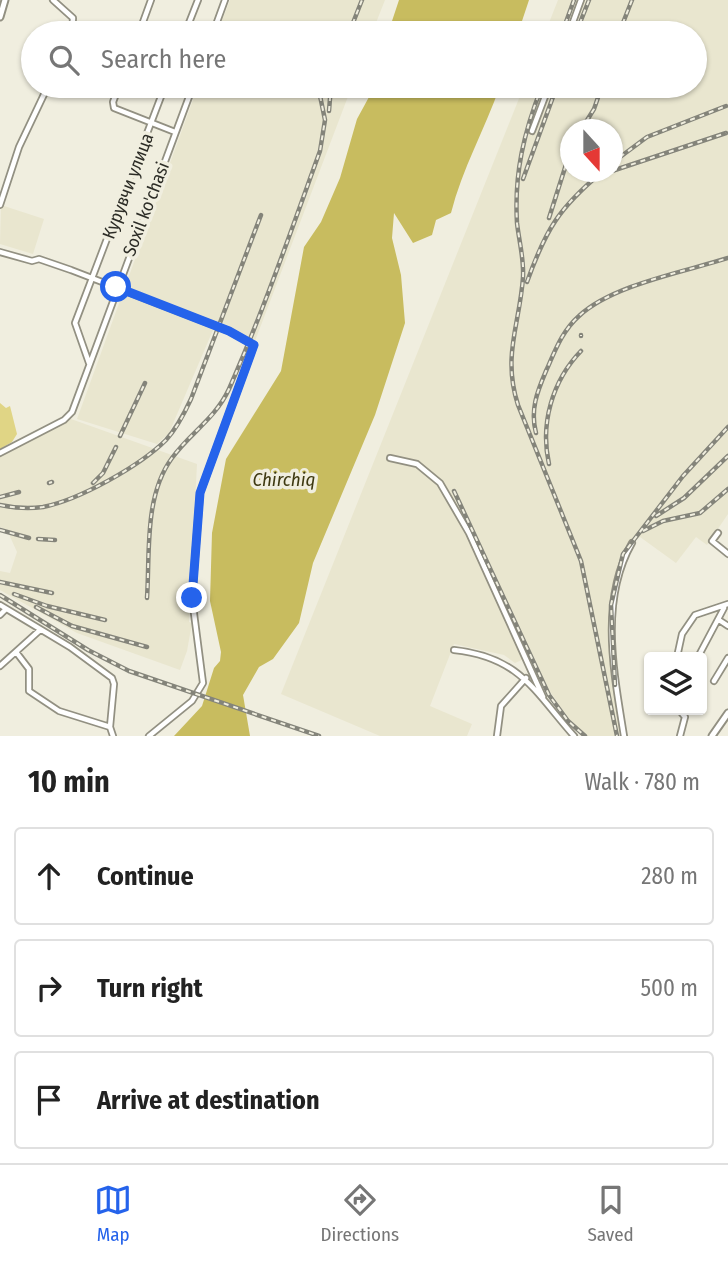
<!DOCTYPE html>
<meta charset="utf-8">
<style>
:root{--surface:#fff;--page:#f6f6f6;--text:#222;--muted:#767676;--line:#e0e0e0;--accent:#2563eb}
body{margin:0;font-family:"Fira Sans Condensed",sans-serif;background:var(--page);color:var(--text)}
.controls{position:absolute;right:21px;bottom:21px;display:grid;overflow:hidden;border-radius:7px;box-shadow:0 2px 5px #0004}
.controls button{width:63px;height:63px;display:grid;place-items:center;padding:0;border:0;border-bottom:2px solid var(--line);background:var(--surface);color:var(--text);font:35px sans-serif}
.compass{position:absolute;left:560px;top:119px;width:63px;height:63px;border-radius:50%;background:var(--surface);box-shadow:0 2px 5px #0004;rotate:159deg}
.stop{position:absolute;width:21px;height:21px;margin:-16px;border:5px solid #2563eb;border-radius:50%;background:#fff}
.stop.end{background:#2563eb;border-color:#fff;box-shadow:0 2px 7px #0008}
.list{margin:0;padding:0;list-style:none}
h2{display:flex;justify-content:space-between;align-items:center;height:91px;margin:0;padding:0 28px;font-size:30px}
h2 small{font-size:23px;font-weight:400;color:var(--muted)}
.list li{display:grid;grid-template-columns:46px 1fr auto;gap:21px;align-items:center;box-sizing:border-box;height:98px;margin:0 14px 14px;padding:0 14px;border:2px solid var(--line);border-radius:7px}
.list b{display:block;font-size:26px;white-space:nowrap}
.list em{font-size:23px;font-style:normal;color:var(--muted)}
.icon{flex:none;width:38px;height:38px;fill:none;stroke:currentColor;stroke-width:2;stroke-linecap:round;stroke-linejoin:round}
.map{position:relative;flex:none;width:728px;height:736px;overflow:hidden}
.search{position:absolute;background:var(--surface);box-shadow:0 2px 5px #0004;left:21px;right:21px;top:21px;height:77px;display:flex;align-items:center;gap:18px;box-sizing:border-box;padding:0 24px;border-radius:38px;color:var(--muted);font-size:26px}
.sheet{height:427px;background:var(--surface)}
nav{display:flex;justify-content:space-around;align-items:center;box-sizing:border-box;height:98px;border-top:2px solid var(--line);background:var(--surface);font-size:19px;color:var(--muted)}
nav a{display:grid;justify-items:center;gap:4px}
nav .on{color:var(--accent)}
.map>svg:first-child{display:block}
.built{fill:#e9e6cf;fill-rule:evenodd}
.green{fill:#e0d585}
.water{fill:#c8bc5f}
.lines{fill:none;stroke-linecap:round;stroke-linejoin:round}
.minor-casing{stroke:#929082;stroke-width:8}
.tertiary-casing{stroke:#929082;stroke-width:9}
.minor{stroke:#fff;stroke-width:4.5}
.tertiary{stroke:#fff;stroke-width:5}
.rail-casing{stroke:#84847a;stroke-width:4.5}
.rail{stroke:#f0eedf;stroke-width:2;stroke-dasharray:5;stroke-linecap:butt}
.route{stroke:#2563eb;stroke-width:9}
.labels{text-anchor:middle;stroke-width:7;stroke-linejoin:round;paint-order:stroke}
.street-label{font-size:18px;fill:#2c2c26;stroke:#f0eedf}
.water-label{font-size:19px;font-style:italic;fill:#3e3911;stroke:#f0eedf}
</style>
<div class="map">
<svg width="728" height="736" viewBox="0 0 728 736">
<rect width="100%" height="100%" fill="#f0eedf"/>
<path class="built" d="M 230,0 L 385,0 L 372,33 L 217,33 Z
M 558,0 L 728,0 L 728,514 L 707,545 L 696,537 L 676,563 L 640,537 L 629,544 L 618,567 L 610,627 L 621,736 L 587,736 L 571,723 L 547,687 L 533,655 L 515,663 L 504,655 L 454,644 L 430,706 L 472,724 L 467,736 L 380,736 L 281,694 L 524,86 L 695,86 L 695,33 L 545,33 ZM 570,130 L 612,130 L 612,172 L 570,172 Z
M 198,86 L 352,86 L 255,341 L 213,330 L 169,433 L 157,444 L 77,419 Z
M 1,205 L 44,219 L 33,254 L 0,244 Z
M 71,419 L 197,464 L 189,622 L 192,623 L 187,651 L 180,670 L 77,633 L 0,590 L 0,571 L 10,573 L 17,552 L 7,530 L 0,527 L 0,455 Z"/>
<path class="green" d="M 0,403 L 6,408 L 10,406 L 17,434 L 12,442 L 0,449 Z"/>
<path class="water" d="M 399,0 L 529,0 L 518,33 L 388,33 Z
M 375,86 L 500,86 C 485,129 462,169 451,213 L 436,220 L 432,235 L 413,243 L 394,213 L 392,238 L 401,275 L 405,323 L 375,415 L 313,563 L 299,623 L 273,659 L 259,667 L 243,695 L 250,736 L 174,736 L 202,706 L 214,668 L 220,661 L 221,652 L 210,601 L 212,533 L 226,459 L 281,371 L 304,247 L 321,222 L 340,178 L 357,119 Z"/>
<g class="lines">
<defs>
<path id="minor" d="M 53,0 L 73,18 L 72,33
M 139,33 L 151,0
M 185,33 L 198,0
M 213,33 L 225,0
M 569,33 L 581,0
M 119,86 L 113,102 L 114,108 L 175,132
M 532,131 L 549,86
M 0,205 L 19,147 L 48,86
M 0,252 L 32,261 L 39,259 L 71,270 L 229,331 L 254,345 L 200,493 L 192,598 L 203,683 L 192,701 L 149,736
M 89,363 L 75,323 L 165,86
M 0,453 L 64,420 L 72,412 L 193,86
M 390,458 L 417,464 L 440,483 L 469,533 L 543,697
M 718,533 L 712,541 L 728,554
M 0,605 L 70,647 L 112,678 L 114,684 L 110,727 L 113,736
M 0,615 L 6,609
M 719,620 L 728,626
M 454,650 C 520,657 534,691 574,736
M 16,652 L 29,669 L 29,691 L 59,711 L 110,727
M 677,657 L 682,634 L 695,615 L 728,604
M 698,657 L 724,608
M 0,666 L 40,630
M 714,681 L 728,658
M 679,710 L 685,717 L 680,736
M 497,736 L 501,706 L 526,678
M 624,736 C 614,673 599,601 632,543"/>
<path id="tertiary" d="M 0,17 L 5,0
M 712,736 L 728,713"/>
</defs>
<use href="#minor" class="minor-casing"/>
<use href="#tertiary" class="tertiary-casing"/>
<use href="#minor" class="minor"/>
<use href="#tertiary" class="tertiary"/>
<defs>
<path id="rail" d="M 349,33 L 362,0
M 562,33 L 574,0
M 576,33 L 589,0
M 619,33 L 632,0
M 542,86 C 524,132 514,173 517,223 C 519,241 524,258 523,277 C 520,324 502,355 518,405 L 581,561 L 617,736
M 329,111 L 331,86
M 581,130 L 594,109 L 602,86
M 612,163 L 647,137 L 726,106
M 612,171 L 726,133
M 523,179 L 557,86
M 549,218 L 570,152
M 527,282 C 546,229 559,208 602,172
M 581,336 L 581,335
M 536,433 C 530,410 537,392 546,371 C 555,351 562,331 579,316 C 612,285 684,272 728,258
M 120,436 L 145,383
M 549,464 C 540,424 552,381 581,351
M 49,483 L 52,482
M 93,483 L 103,473 L 116,447
M 454,491 L 549,695 L 568,721 L 585,736
M 0,497 L 19,492
M 0,505 C 14,508 29,509 43,507 C 79,500 140,466 166,440 C 177,428 184,414 191,399 L 261,215
M 656,516 L 684,498 L 728,456
M 0,530 L 29,538
M 643,531 L 663,521 L 700,513 L 728,489
M 38,539 L 55,540
M 0,582 L 52,593
M 14,594 L 47,606 L 105,620
M 0,595 L 88,650 L 129,671 L 319,736
M 147,598 C 150,553 144,496 172,458 C 190,433 215,419 229,389 C 263,312 291,231 320,151 L 325,120 L 318,86
M 36,607 L 72,626 L 147,647
M 615,685 L 611,605 L 623,554 L 683,476 L 728,427"/>
</defs>
<use href="#rail" class="rail-casing"/>
<use href="#rail" class="rail"/>
</g>
<g class="lines">
<path class="route" d="M 116,287 L 229,331 L 254,345 L 200,493 L 192,598"/>
</g>
<g class="labels">
<g class="street-label">
<text transform="translate(128 186) rotate(-69)" y="6">Курувчи улица</text>
<text transform="translate(146 209) rotate(-69)" y="6">Soxil ko'chasi</text>
</g>
<g class="water-label">
<text x="284" y="486">Chirchiq</text>
</g>
</g>
</svg>
<div class="controls">
<button><svg class="icon" aria-label="layers" viewBox="0 0 24 24"><path d="M12 4l9 5-9 5-9-5zM3 14l9 5 9-5"/></svg></button>
</div>
<svg class="compass" viewBox="-18 -18 36 36"><path d="M0-13l5 13h-10z" fill="#e53935"/><path d="M0 13l5-13h-10z" fill="#767676"/></svg>
<div class="stop" style="left:116px;top:287px"></div>
<div class="stop end" style="left:192px;top:598px"></div>
<div class="search"><svg class="icon" aria-label="search" viewBox="0 0 24 24"><circle cx="10" cy="10" r="6"/><path d="M15 15l6 6"/></svg>Search here</div>
</div>
<section class="sheet">
<h2>10 min<small>Walk · 780 m</small></h2>
<ul class="list">
<li><svg class="icon" aria-label="ahead" viewBox="0 0 24 24"><path d="M12 20V5M6 11l6-6 6 6"/></svg><div><b>Continue</b></div><em>280 m</em></li>
<li><svg class="icon" aria-label="right" viewBox="0 0 24 24"><path d="M7 20v-9h11M14 6l5 5-5 5"/></svg><div><b>Turn right</b></div><em>500 m</em></li>
<li><svg class="icon" aria-label="arrive" viewBox="0 0 24 24"><path d="M6 21V4h12l-3 4 3 4H6"/></svg><div><b>Arrive at destination</b></div></li>
</ul>
</section>
<nav>
<a class="on"><svg class="icon" aria-label="map" viewBox="0 0 24 24"><path d="M3 6l6-2 6 2 6-2v14l-6 2-6-2-6 2zM9 4v14M15 6v14"/></svg>Map</a>
<a><svg class="icon" aria-label="directions" viewBox="0 0 24 24"><path d="M12 3l9 9-9 9-9-9zM9 14v-3h6M13 9l2 2-2 2"/></svg>Directions</a>
<a><svg class="icon" aria-label="saved" viewBox="0 0 24 24"><path d="M7 4h10v16l-5-4-5 4z"/></svg>Saved</a>
</nav>
